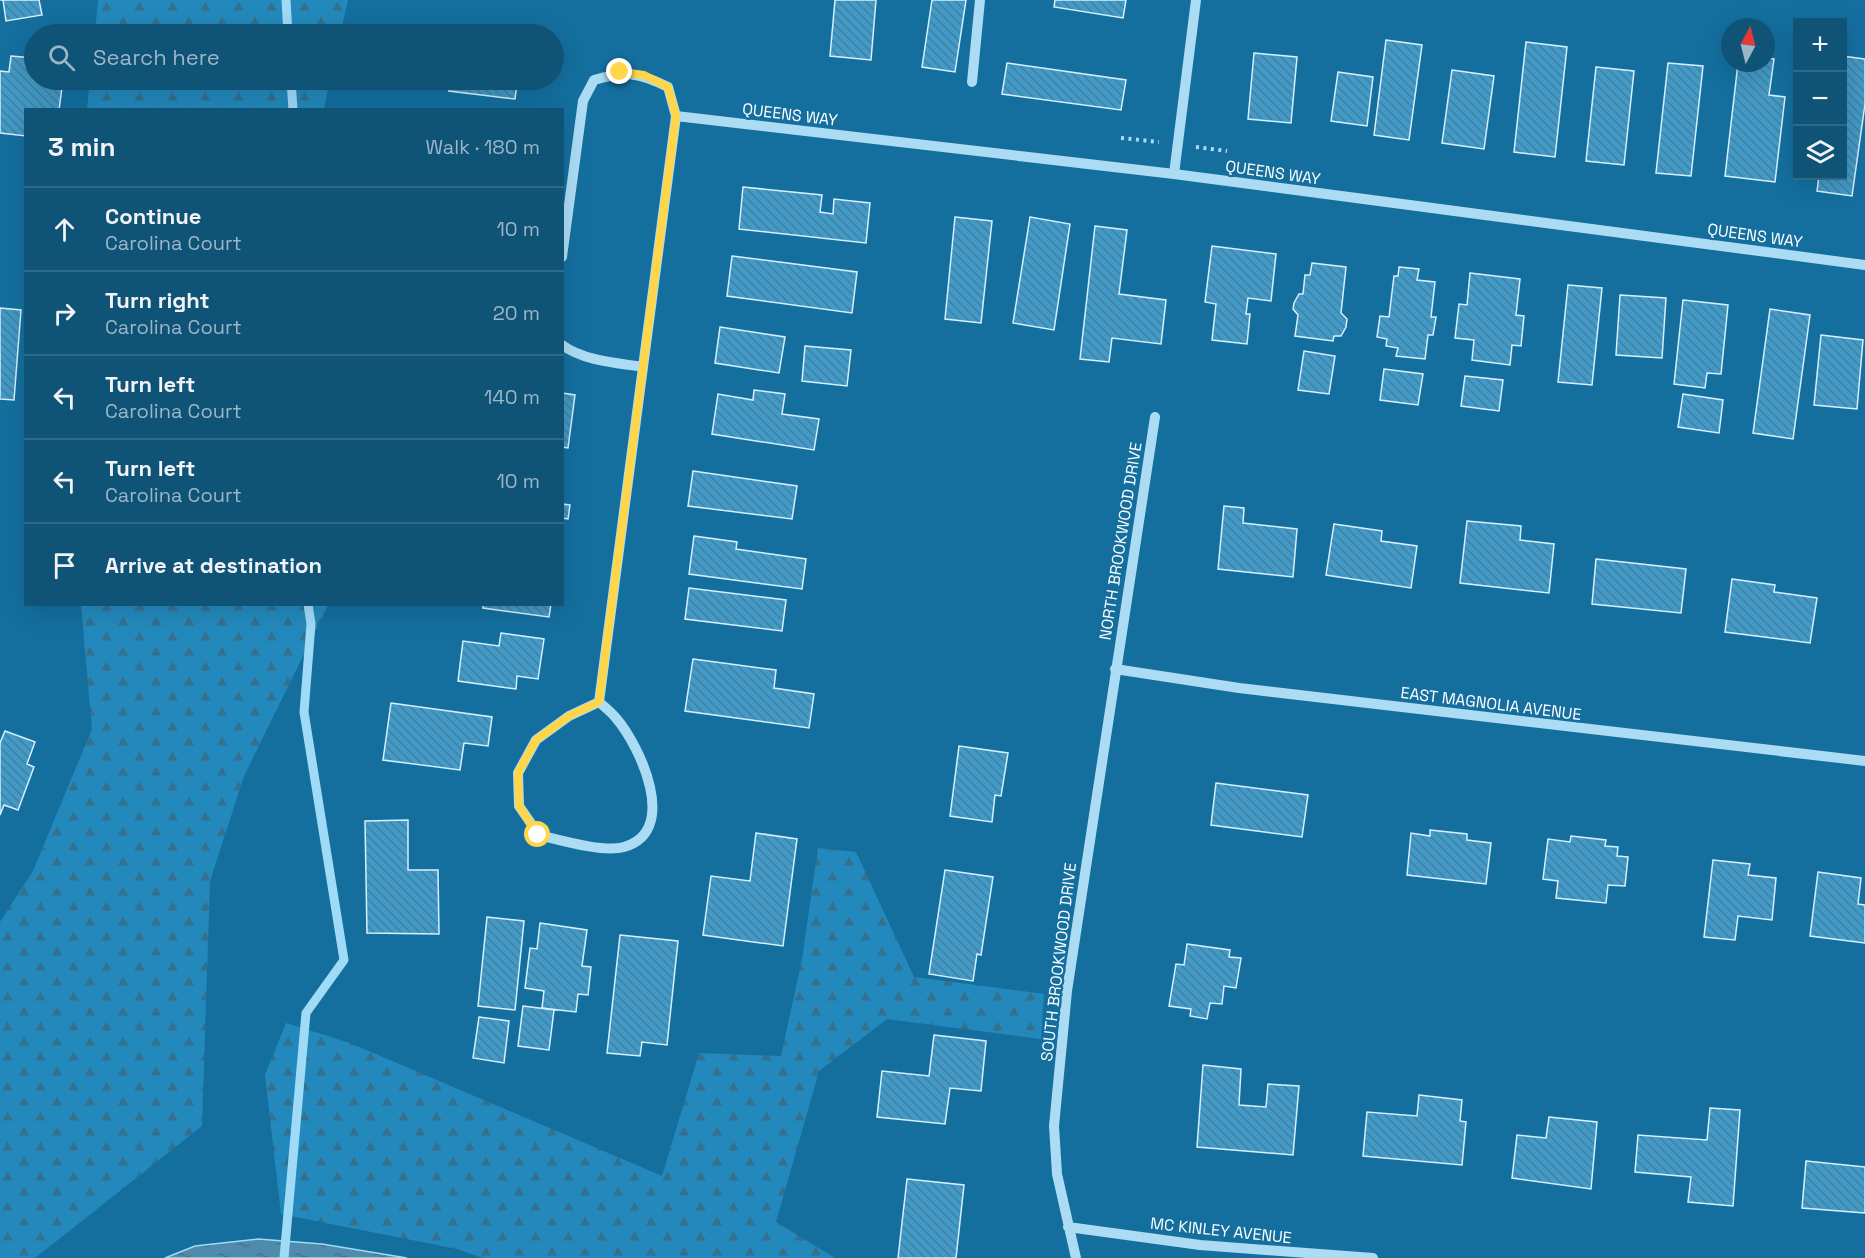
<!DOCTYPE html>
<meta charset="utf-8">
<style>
:root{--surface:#0f5377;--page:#18597c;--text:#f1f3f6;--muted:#9bb6c6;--line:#2f6989}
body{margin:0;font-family:"Space Grotesk",sans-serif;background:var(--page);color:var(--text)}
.controls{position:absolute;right:18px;top:18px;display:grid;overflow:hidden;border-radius:0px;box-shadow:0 6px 24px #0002}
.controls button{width:54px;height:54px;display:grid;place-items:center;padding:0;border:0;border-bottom:2px solid var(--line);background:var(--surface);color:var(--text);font:30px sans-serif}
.compass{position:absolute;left:1721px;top:18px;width:54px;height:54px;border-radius:50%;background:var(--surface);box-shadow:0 6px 24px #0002;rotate:7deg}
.stop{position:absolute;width:18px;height:18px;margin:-14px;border:4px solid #ffd54a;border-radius:50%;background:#fff}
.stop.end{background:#ffd54a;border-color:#fff;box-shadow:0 2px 6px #0008}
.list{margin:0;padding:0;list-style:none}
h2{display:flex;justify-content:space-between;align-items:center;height:78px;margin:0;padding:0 24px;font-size:26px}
h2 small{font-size:20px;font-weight:400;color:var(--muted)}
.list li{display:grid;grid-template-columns:39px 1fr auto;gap:18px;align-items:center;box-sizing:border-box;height:84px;padding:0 24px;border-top:2px solid var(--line)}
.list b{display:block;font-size:22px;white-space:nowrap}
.list p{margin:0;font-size:20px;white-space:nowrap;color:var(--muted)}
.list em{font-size:20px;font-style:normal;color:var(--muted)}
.icon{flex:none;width:33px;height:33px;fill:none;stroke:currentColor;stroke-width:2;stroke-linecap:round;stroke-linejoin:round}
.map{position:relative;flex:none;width:1865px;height:1258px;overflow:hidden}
.search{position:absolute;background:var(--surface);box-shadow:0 6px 24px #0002;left:24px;top:24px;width:540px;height:66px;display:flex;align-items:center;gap:15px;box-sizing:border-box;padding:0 21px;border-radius:33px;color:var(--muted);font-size:22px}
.panel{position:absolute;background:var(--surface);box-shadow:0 6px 24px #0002;left:24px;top:108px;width:540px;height:498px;border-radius:0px}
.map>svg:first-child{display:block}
.forest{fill:url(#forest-firs)}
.water{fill:url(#water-ripples);stroke:#9fdaf7;stroke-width:1.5}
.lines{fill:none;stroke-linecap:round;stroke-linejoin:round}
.stream{stroke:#9fdaf7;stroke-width:9}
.building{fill:url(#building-back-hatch);stroke:#d5f0fd;stroke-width:1.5}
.path{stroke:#acdcf4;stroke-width:4;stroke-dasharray:3 4.5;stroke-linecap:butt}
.minor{stroke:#acdcf4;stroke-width:10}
.route{stroke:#ffd54a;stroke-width:8}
.labels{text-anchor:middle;stroke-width:5;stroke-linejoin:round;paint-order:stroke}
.street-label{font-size:16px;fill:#fff;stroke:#146f9f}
</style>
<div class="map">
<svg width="1865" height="1258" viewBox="0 0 1865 1258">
<defs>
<pattern id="forest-firs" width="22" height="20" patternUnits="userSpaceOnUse" patternTransform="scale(1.5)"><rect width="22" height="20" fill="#2389bc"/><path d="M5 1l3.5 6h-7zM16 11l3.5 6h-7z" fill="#33718f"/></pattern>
<pattern id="water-ripples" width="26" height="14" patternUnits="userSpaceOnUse" patternTransform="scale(1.5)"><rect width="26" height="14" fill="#4e8bac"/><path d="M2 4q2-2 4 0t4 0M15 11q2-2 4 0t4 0" fill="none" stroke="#4d7286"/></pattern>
<pattern id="building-back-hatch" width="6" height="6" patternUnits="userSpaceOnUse" patternTransform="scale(1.5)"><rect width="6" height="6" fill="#419ac7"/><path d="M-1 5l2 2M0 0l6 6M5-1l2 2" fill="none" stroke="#457f9c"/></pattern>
</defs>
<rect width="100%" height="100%" fill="#146f9f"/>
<path class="forest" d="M 98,0 L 348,0 L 340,34 L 95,34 Z
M 90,80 L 330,80 L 324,109 L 87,109 Z
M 81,605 L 328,605 L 244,776 L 210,881 L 202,1126 L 35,1258 L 0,1258 L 0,922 L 33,871 L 92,729 Z
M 818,848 L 856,852 L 914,977 L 1044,994 L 1041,1039 L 887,1019 L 819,1071 L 776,1222 L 835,1258 L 483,1258 L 457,1249 L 281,1214 L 265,1075 L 286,1023 L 350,1043 L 662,1176 L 699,1053 L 781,1056 L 802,959 Z"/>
<path class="water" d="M 258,1239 L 322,1244 L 407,1258 L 165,1258 L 195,1246 Z"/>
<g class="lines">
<path class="stream" d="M 286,0 L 288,34
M 291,80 L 293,110
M 284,1258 L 306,1013 L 344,960 L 304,712 L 311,624 L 308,604"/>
</g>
<path class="building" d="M 0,0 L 39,0 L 42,15 L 6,21 L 3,0 Z
M 835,0 L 876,0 L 871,60 L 830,56 Z
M 932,0 L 966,0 L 955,72 L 922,67 Z
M 1055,0 L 1126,0 L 1123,18 L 1054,7 Z
M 417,25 L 497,34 L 416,34 Z
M 1386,40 L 1422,45 L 1409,140 L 1374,135 Z
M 1526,42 L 1567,47 L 1555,157 L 1514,152 Z
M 1254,53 L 1297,57 L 1291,123 L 1248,119 Z
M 11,56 L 34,58 L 34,80 L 63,80 L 59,110 L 26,110 L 26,136 L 0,133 L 0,71 L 9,72 Z
M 1842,56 L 1865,59 L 1865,104 L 1852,196 L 1817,191 L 1819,176 L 1842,176 Z
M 1766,58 L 1774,59 L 1769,95 L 1785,97 L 1775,182 L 1725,176 L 1738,63 L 1766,63 Z
M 1007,63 L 1126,80 L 1121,110 L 1002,94 Z
M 1668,63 L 1703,66 L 1691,176 L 1656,173 Z
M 1596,67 L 1634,71 L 1624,165 L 1586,161 Z
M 1452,70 L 1494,76 L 1484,149 L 1442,143 Z
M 1338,72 L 1373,77 L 1367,126 L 1331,121 Z
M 451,80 L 537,80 L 536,86 L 517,84 L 515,99 L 449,91 Z
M 743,187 L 822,195 L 820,212 L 833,214 L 834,199 L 870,203 L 866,243 L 739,229 Z
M 955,217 L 992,221 L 981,323 L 945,319 Z
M 1030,217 L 1070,224 L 1054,330 L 1013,323 Z
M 1095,226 L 1127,230 L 1119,294 L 1166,300 L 1161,344 L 1112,338 L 1109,362 L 1080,359 Z
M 1212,246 L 1276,254 L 1271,301 L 1248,298 L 1246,314 L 1250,314 L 1247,344 L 1212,340 L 1216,304 L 1205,302 Z
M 732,256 L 857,272 L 852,313 L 727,296 Z
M 1312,263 L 1346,267 L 1341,313 L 1347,319 L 1346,327 L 1341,336 L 1334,336 L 1333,341 L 1295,336 L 1298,315 L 1293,309 L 1294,303 L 1299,294 L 1303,294 L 1305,275 L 1310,275 Z
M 1399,267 L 1419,269 L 1417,280 L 1435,282 L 1431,317 L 1436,317 L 1433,335 L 1428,335 L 1425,359 L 1396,356 L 1398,348 L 1386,346 L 1387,339 L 1377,337 L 1380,316 L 1389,317 L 1394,276 L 1398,276 Z
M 1470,273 L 1520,279 L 1516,315 L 1524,316 L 1521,346 L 1512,345 L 1510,365 L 1472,360 L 1474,340 L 1455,338 L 1459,304 L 1467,305 Z
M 1568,285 L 1602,288 L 1592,385 L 1558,382 Z
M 1620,295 L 1666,298 L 1662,358 L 1616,355 Z
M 1683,300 L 1728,305 L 1721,374 L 1707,373 L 1705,388 L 1674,384 Z
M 0,308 L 21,310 L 14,400 L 0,399 Z
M 1770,309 L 1810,315 L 1793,439 L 1753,433 Z
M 720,327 L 785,337 L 779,373 L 715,363 Z
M 1821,335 L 1863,340 L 1857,409 L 1814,405 Z
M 805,346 L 851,350 L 847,386 L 802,381 Z
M 1304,351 L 1335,356 L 1329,394 L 1298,390 Z
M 1384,369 L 1423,374 L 1418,405 L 1380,400 Z
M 1465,376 L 1503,380 L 1499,411 L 1461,406 Z
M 754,390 L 785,394 L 782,414 L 819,419 L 814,450 L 712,434 L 718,394 L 753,400 Z
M 562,393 L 575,395 L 568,448 L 562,447 Z
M 1683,394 L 1723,400 L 1719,433 L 1678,427 Z
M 693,471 L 797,486 L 792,519 L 688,506 Z
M 562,504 L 570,505 L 568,519 L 562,518 Z
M 1224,506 L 1244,508 L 1243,523 L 1297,529 L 1293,577 L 1218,569 Z
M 1467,521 L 1521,526 L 1520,540 L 1554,544 L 1549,593 L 1460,583 Z
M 1334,524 L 1382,531 L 1381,541 L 1417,546 L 1411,588 L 1326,575 Z
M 694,536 L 737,542 L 736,549 L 806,559 L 802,589 L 689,574 Z
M 1596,559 L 1686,569 L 1681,613 L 1592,604 Z
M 1732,579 L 1775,585 L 1774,592 L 1817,598 L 1810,643 L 1725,632 Z
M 689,588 L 786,600 L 782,631 L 685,619 Z
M 483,604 L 551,604 L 549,617 L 483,608 Z
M 501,633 L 544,639 L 538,679 L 517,676 L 516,689 L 458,681 L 463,641 L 499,646 Z
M 693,659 L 776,670 L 774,688 L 814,694 L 809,728 L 685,711 Z
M 391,703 L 492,717 L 488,746 L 464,743 L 460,770 L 383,760 Z
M 5,731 L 35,742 L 27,764 L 34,767 L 18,810 L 4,805 L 0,815 L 0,743 Z
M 959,746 L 1008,753 L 1001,796 L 995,795 L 992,822 L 950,816 Z
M 1216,783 L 1308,795 L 1302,837 L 1211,825 Z
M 408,820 L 408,870 L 438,870 L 439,934 L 367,933 L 365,821 Z
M 1430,830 L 1467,834 L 1467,840 L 1491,843 L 1486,884 L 1407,875 L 1411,833 L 1430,836 Z
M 756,833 L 797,839 L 783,946 L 703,935 L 711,876 L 750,881 Z
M 1571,836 L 1606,840 L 1605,846 L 1618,847 L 1617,856 L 1628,857 L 1625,886 L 1608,885 L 1606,903 L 1556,898 L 1558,881 L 1543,879 L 1548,839 L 1570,842 Z
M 1713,860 L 1750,864 L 1748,875 L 1776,878 L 1772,920 L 1738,916 L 1735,940 L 1704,937 Z
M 945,870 L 993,877 L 981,955 L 977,954 L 973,981 L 929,974 Z
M 1818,872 L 1861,878 L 1858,904 L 1865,905 L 1865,943 L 1810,936 Z
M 487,917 L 524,921 L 515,1010 L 478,1006 Z
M 540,923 L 587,930 L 582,966 L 591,967 L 588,995 L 578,994 L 576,1012 L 542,1008 L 544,991 L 525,988 L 530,948 L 537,949 Z
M 620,935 L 678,941 L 667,1045 L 642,1042 L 640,1056 L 607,1053 Z
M 1187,944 L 1230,950 L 1229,957 L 1241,958 L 1236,988 L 1224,986 L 1222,1004 L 1210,1003 L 1207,1019 L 1190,1016 L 1191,1009 L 1169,1006 L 1176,964 L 1184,965 Z
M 523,1006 L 554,1010 L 549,1050 L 518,1046 Z
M 479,1017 L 509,1021 L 504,1063 L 473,1058 Z
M 934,1035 L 986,1041 L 981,1091 L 950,1088 L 945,1124 L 877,1117 L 882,1071 L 929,1076 Z
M 1203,1065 L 1241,1069 L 1239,1105 L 1266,1107 L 1268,1084 L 1299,1086 L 1293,1155 L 1197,1147 Z
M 1419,1095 L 1462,1100 L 1460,1121 L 1466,1122 L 1462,1165 L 1363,1156 L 1367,1112 L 1417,1116 Z
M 1710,1108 L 1740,1110 L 1733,1206 L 1688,1202 L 1691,1177 L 1635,1172 L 1638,1135 L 1707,1140 Z
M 1549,1117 L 1597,1122 L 1591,1189 L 1512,1178 L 1517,1135 L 1546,1138 Z
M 1806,1161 L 1865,1167 L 1865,1213 L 1802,1208 Z
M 907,1179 L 964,1185 L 956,1258 L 898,1258 Z"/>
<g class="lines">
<path class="path" d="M 1121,138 L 1159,142
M 1196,147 L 1227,151"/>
<path class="minor" d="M 972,82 L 980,0
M 676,116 L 1174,174 L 1865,265
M 1174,174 L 1196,0
M 562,257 L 583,101 L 594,80 C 626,71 638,72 668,87 L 676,116 L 599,702 C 605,707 611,712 616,718 C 640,746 680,831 624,847 C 604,853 560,840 539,835 L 519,806 L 518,773 L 536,740 L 569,716 L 599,702
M 562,345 C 584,361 617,363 643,367
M 1115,669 L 1239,688 L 1865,761
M 1068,1227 L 1200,1245 L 1373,1258
M 1076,1258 L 1057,1174 L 1054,1126 L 1067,991 L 1155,417"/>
</g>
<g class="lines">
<path class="route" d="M 538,835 L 519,806 L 518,773 L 536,740 L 569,716 L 599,702 L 676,116 L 668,87 L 644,75 L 620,72"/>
</g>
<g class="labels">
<g class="street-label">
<text transform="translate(790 114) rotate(7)" y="6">QUEENS WAY</text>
<text transform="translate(1273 172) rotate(8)" y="6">QUEENS WAY</text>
<text transform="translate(1755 235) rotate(8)" y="6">QUEENS WAY</text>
<text transform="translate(1120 541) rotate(-81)" y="6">NORTH BROOKWOOD DRIVE</text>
<text transform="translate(1491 703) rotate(7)" y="6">EAST MAGNOLIA AVENUE</text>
<text transform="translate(1058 962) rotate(-83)" y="6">SOUTH BROOKWOOD DRIVE</text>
<text transform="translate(1221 1230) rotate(6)" y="6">MC KINLEY AVENUE</text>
</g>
</g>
</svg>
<div class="controls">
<button>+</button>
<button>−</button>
<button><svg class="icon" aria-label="layers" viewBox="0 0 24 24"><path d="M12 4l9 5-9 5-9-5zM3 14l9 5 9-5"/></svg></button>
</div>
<svg class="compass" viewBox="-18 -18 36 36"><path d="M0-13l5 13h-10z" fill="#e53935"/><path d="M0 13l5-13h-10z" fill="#9bb6c6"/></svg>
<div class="stop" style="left:538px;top:835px"></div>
<div class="stop end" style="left:620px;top:72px"></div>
<div class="search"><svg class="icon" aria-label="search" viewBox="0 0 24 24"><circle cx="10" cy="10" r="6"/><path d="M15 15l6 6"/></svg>Search here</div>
<section class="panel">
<h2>3 min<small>Walk · 180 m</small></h2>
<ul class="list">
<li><svg class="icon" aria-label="ahead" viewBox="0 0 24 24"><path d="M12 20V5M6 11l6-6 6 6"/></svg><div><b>Continue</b><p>Carolina Court</p></div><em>10 m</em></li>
<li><svg class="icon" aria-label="right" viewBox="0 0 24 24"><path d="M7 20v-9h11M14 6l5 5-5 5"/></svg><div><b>Turn right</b><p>Carolina Court</p></div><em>20 m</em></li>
<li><svg class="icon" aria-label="left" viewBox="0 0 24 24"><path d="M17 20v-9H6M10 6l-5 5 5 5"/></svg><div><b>Turn left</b><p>Carolina Court</p></div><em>140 m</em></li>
<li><svg class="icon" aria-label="left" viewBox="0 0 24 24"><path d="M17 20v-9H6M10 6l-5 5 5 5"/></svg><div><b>Turn left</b><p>Carolina Court</p></div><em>10 m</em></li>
<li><svg class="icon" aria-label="arrive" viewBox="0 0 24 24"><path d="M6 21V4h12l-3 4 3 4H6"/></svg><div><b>Arrive at destination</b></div></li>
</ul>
</section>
</div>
